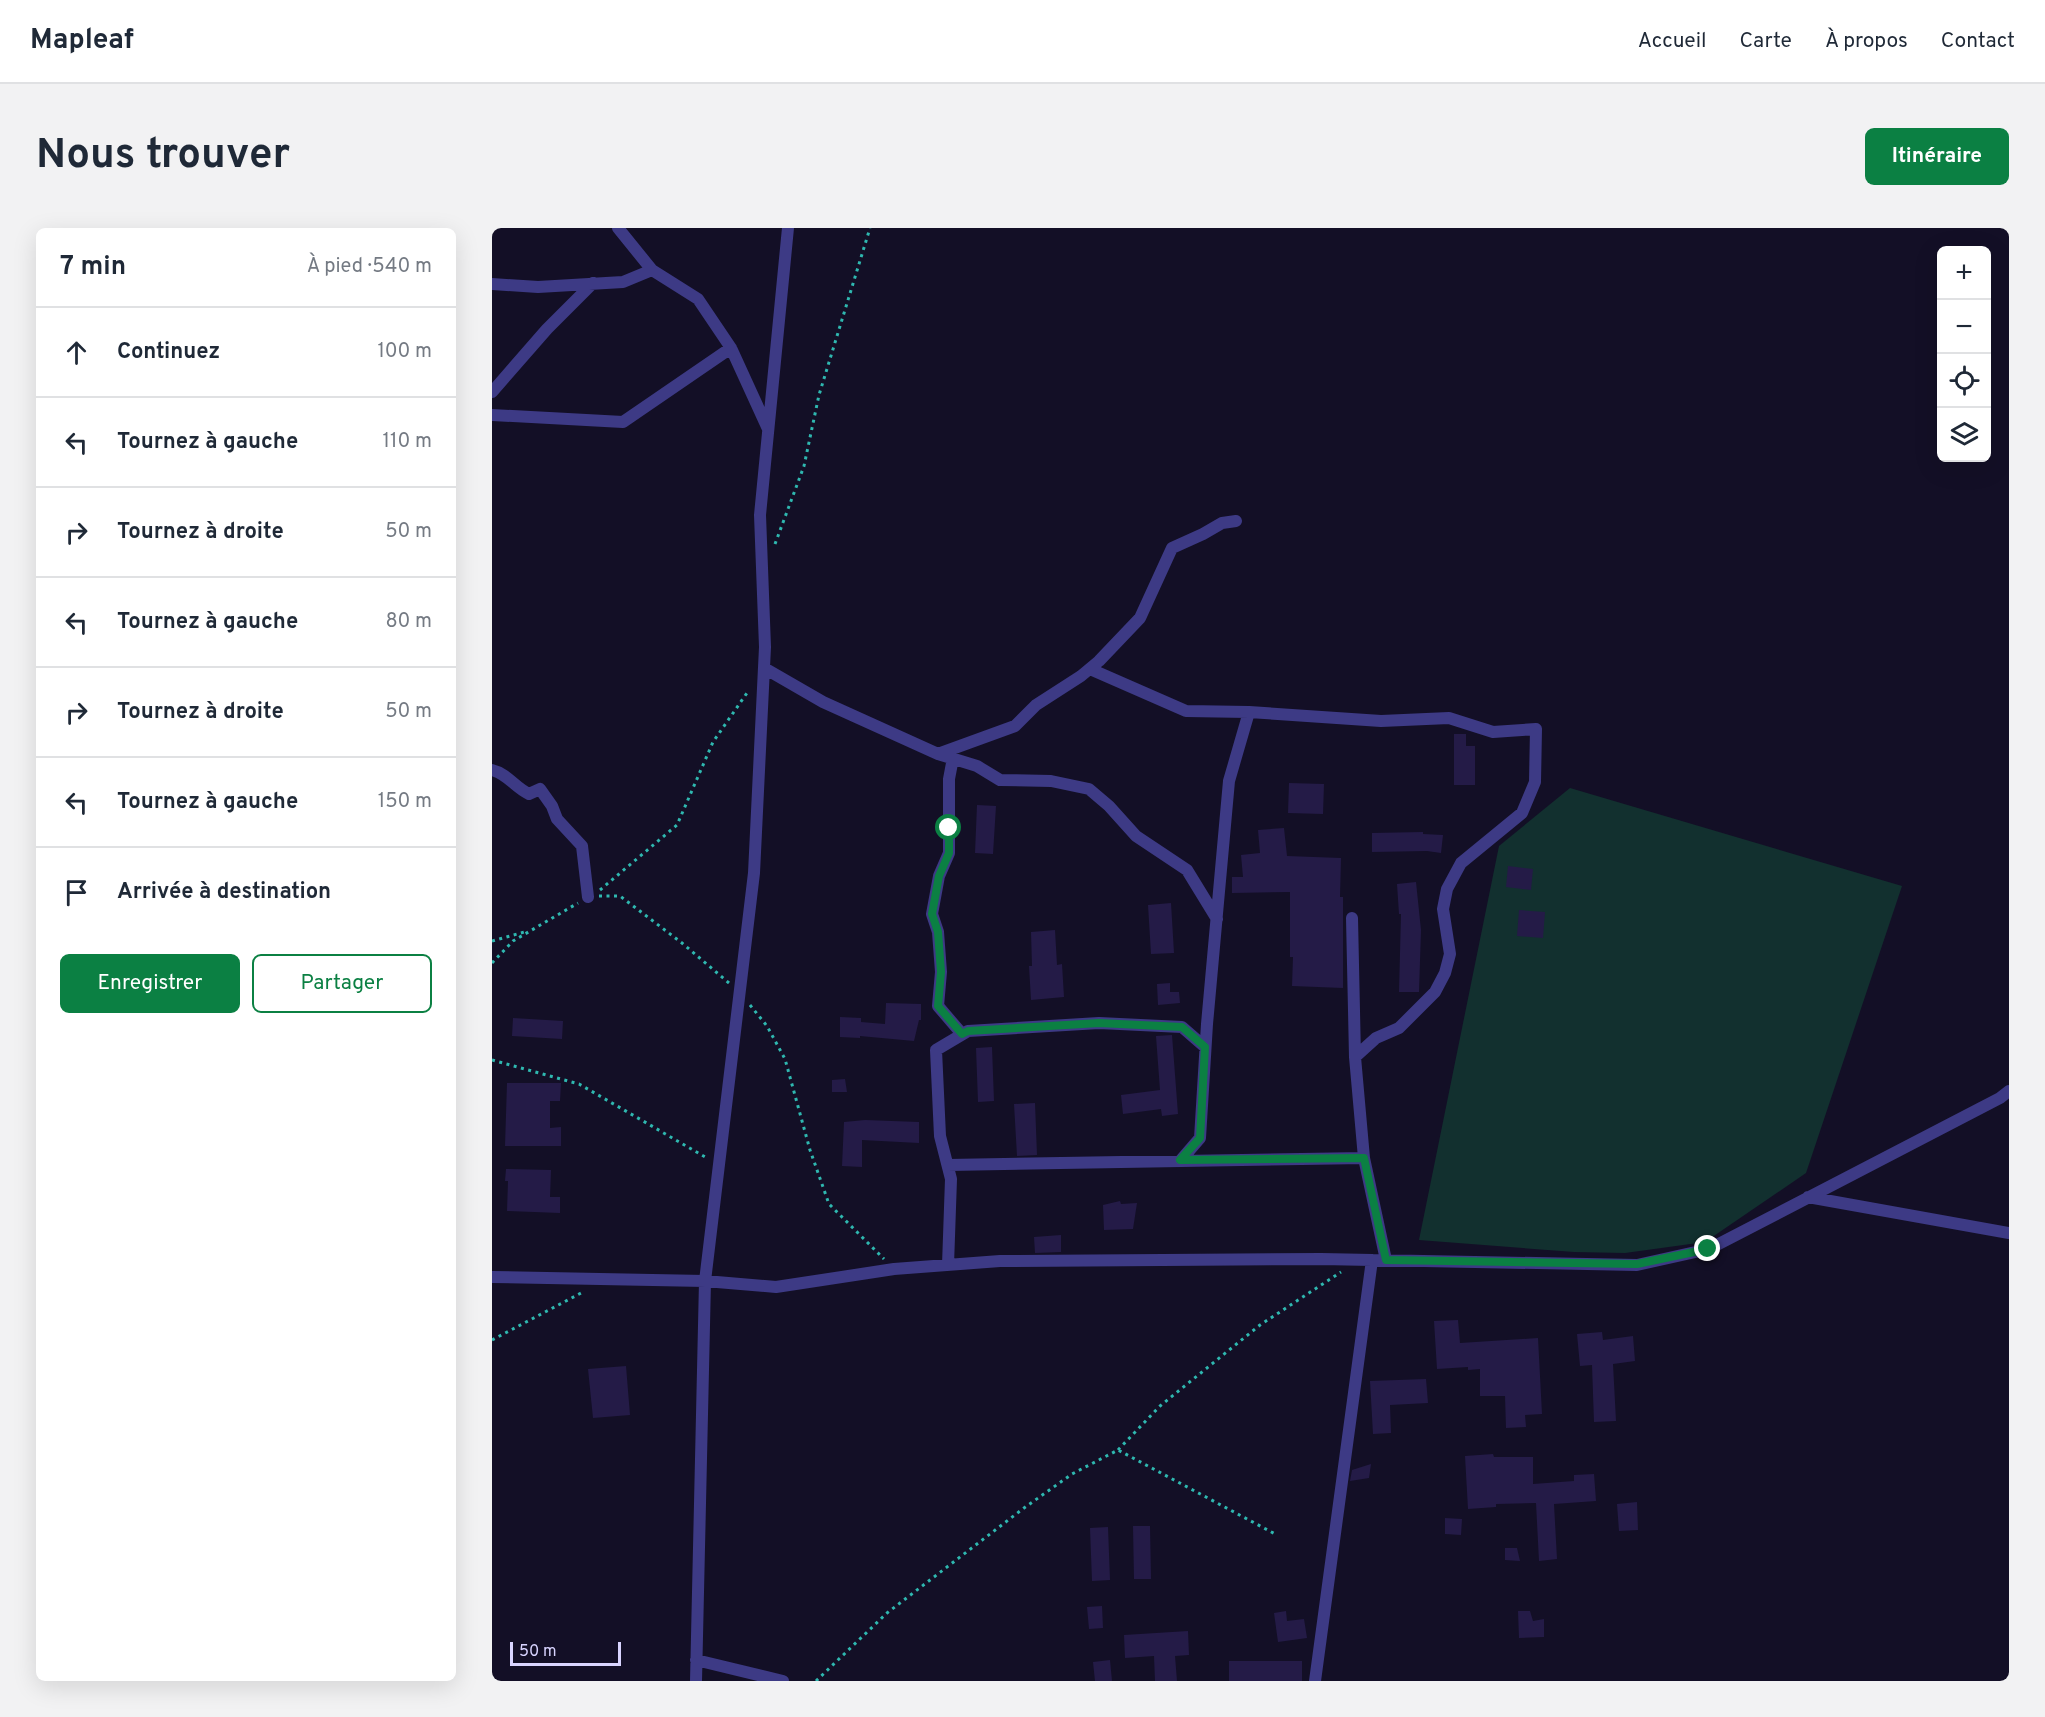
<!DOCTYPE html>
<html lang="fr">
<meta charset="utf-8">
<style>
:root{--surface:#fff;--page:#f2f2f3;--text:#1f2937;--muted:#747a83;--line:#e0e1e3;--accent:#0b8043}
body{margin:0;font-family:Overpass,sans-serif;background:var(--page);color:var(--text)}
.controls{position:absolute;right:18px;top:18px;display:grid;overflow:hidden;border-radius:9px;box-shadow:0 6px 24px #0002}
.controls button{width:54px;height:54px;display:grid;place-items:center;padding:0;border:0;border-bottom:2px solid var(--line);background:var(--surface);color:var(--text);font:30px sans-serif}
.scale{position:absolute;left:18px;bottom:15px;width:111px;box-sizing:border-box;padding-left:6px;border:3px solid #d9d4ff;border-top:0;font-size:16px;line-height:21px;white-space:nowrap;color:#d9d4ff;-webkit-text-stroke:4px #130f26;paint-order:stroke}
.stop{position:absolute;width:18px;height:18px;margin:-14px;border:4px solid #0b8043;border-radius:50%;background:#fff}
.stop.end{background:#0b8043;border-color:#fff;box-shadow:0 2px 6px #0008}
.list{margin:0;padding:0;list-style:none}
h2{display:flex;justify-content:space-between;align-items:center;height:78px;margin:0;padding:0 24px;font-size:26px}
h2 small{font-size:20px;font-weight:400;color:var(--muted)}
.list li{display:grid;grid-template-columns:39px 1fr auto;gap:18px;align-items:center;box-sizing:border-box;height:90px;padding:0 24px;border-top:2px solid var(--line)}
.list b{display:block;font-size:22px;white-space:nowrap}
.list em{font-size:20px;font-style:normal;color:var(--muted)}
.actions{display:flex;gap:12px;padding:18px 24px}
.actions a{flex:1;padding:14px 0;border:2px solid var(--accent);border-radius:9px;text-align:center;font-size:21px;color:var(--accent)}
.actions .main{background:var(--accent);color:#fff}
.icon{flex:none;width:33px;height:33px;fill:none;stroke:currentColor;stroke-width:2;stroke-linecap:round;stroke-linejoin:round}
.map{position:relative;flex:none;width:1517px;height:1453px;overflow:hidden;border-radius:9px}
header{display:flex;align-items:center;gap:36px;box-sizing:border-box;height:84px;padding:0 30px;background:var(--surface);border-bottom:2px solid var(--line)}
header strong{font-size:28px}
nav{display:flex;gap:33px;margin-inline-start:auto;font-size:21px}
.intro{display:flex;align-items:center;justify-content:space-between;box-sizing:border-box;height:144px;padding:0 36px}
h1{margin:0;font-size:42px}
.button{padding:15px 27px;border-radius:9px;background:var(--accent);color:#fff;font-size:21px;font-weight:700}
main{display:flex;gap:36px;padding:0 36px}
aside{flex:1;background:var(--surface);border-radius:9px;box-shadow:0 6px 24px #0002}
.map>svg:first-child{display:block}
.green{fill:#12302f}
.building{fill:#241b47}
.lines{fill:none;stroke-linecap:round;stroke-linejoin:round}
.path{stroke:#2fb8b0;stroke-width:3;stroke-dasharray:3 4.5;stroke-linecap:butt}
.minor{stroke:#3d3a85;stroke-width:12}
.route{stroke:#0b8043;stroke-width:8}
</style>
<header>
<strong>Mapleaf</strong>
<nav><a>Accueil</a><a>Carte</a><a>À propos</a><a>Contact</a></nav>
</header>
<div class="intro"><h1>Nous trouver</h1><a class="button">Itinéraire</a></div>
<main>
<aside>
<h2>7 min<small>À pied · 540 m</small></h2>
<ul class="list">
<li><svg class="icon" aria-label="ahead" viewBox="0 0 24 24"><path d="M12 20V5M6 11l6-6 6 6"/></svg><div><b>Continuez</b></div><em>100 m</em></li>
<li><svg class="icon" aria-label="left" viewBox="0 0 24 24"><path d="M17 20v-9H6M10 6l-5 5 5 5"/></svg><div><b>Tournez à gauche</b></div><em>110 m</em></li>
<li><svg class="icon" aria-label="right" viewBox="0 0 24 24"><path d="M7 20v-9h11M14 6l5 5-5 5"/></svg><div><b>Tournez à droite</b></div><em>50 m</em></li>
<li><svg class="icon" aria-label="left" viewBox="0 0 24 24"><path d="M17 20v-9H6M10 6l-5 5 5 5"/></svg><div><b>Tournez à gauche</b></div><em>80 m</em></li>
<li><svg class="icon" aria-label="right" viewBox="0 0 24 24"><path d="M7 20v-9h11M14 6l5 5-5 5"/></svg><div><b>Tournez à droite</b></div><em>50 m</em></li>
<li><svg class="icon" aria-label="left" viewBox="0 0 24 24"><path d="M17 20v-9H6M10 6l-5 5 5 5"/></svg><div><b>Tournez à gauche</b></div><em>150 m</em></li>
<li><svg class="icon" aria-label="arrive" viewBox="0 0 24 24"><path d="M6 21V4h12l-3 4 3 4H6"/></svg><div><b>Arrivée à destination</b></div></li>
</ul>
<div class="actions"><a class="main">Enregistrer</a><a>Partager</a></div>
</aside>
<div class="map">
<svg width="1517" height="1453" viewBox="0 0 1517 1453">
<rect width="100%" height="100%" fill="#130f26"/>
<path class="green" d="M 1078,560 L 1410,658 L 1314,945 L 1213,1014 L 1133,1025 L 1082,1024 L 927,1012 L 1007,618 Z"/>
<path class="building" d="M 962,506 L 974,506 L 974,518 L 983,518 L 983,557 L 962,557 Z
M 797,555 L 832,556 L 831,586 L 796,585 Z
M 485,577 L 504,578 L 501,626 L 483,625 Z
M 792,600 L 795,628 L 849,630 L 848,669 L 851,669 L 851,760 L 800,758 L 801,729 L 798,729 L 798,664 L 740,665 L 740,649 L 751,649 L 749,627 L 768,625 L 766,602 Z
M 931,604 L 931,606 L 951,607 L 949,625 L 935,623 L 880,624 L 880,605 Z
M 1016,638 L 1041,641 L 1039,662 L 1014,659 Z
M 924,654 L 929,702 L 927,764 L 907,764 L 909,686 L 907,686 L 905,656 Z
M 679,675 L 682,725 L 659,726 L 656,677 Z
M 1027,682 L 1053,684 L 1051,710 L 1025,708 Z
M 563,702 L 565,737 L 570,736 L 572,769 L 539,772 L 537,738 L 540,738 L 539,704 Z
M 678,755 L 678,764 L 687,764 L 688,775 L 666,777 L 665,756 Z
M 394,775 L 429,776 L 429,792 L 427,792 L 422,813 L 368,808 L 368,810 L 348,809 L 348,789 L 369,790 L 369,794 L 393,796 Z
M 21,790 L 71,793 L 70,811 L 20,808 Z
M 680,807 L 686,886 L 670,888 L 669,881 L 631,886 L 629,867 L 668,862 L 664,808 Z
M 500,819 L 502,873 L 486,874 L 484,820 Z
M 353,851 L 355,864 L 340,864 L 340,852 Z
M 15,855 L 69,855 L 68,873 L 58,873 L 58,900 L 69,899 L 69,918 L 13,918 Z
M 543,875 L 545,927 L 525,928 L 522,876 Z
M 373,892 L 427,894 L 427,915 L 370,912 L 370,939 L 350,938 L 352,894 Z
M 14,941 L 59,942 L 58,969 L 68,969 L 68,985 L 15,983 L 16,953 L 13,953 Z
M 628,973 L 629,976 L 645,975 L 641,1001 L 612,1002 L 611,977 Z
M 569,1007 L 569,1024 L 543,1025 L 542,1009 Z
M 966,1092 L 968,1115 L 1046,1110 L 1050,1186 L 1033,1187 L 1034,1199 L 1014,1200 L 1013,1168 L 988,1168 L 988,1141 L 976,1142 L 976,1139 L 945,1141 L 942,1093 Z
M 1110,1104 L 1111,1112 L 1141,1108 L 1143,1133 L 1121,1136 L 1124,1193 L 1102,1194 L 1100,1137 L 1088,1138 L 1085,1106 Z
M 134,1138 L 138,1187 L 101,1190 L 96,1141 Z
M 934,1151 L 936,1175 L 898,1177 L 899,1205 L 881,1206 L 878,1153 Z
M 1001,1226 L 1002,1229 L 1041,1229 L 1041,1256 L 1082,1253 L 1082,1247 L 1102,1246 L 1104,1273 L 1062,1276 L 1065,1331 L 1047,1333 L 1044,1275 L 1004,1276 L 1004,1279 L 976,1281 L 973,1228 Z
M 879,1236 L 877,1250 L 858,1253 L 860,1242 Z
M 1145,1274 L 1146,1302 L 1127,1303 L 1125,1276 Z
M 953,1290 L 970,1291 L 969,1307 L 953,1306 Z
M 641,1298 L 658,1298 L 659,1351 L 642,1351 Z
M 616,1299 L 618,1352 L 600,1353 L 598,1300 Z
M 1013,1320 L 1025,1320 L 1028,1333 L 1013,1332 Z
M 610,1378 L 611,1400 L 597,1401 L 595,1379 Z
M 794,1383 L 795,1393 L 812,1391 L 815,1410 L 786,1414 L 782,1385 Z
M 1026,1383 L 1038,1383 L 1041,1393 L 1052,1391 L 1052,1409 L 1027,1410 Z
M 696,1403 L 697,1427 L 683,1428 L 685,1453 L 663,1453 L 662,1428 L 633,1430 L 632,1407 Z
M 618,1432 L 620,1453 L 603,1453 L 601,1434 Z
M 737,1433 L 810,1433 L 810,1453 L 737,1453 Z"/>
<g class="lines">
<path class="path" d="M 283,316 L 312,238 L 327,167 L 378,0
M 108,662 L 185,597 L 221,514 L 257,462
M 107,668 L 128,668 L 190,715 L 237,755
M 0,713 L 36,703
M 0,735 L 21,713 L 86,675
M 258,777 L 275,798 L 293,831 L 318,922 L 337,976 L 392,1031
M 0,832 L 87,856 L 215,930
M 0,1112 L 89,1065
M 626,1222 L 668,1178 L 768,1097 L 849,1044
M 324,1453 L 395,1385 L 532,1280 L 580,1246 L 626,1222 L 785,1307"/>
<path class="minor" d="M 126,0 L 160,42 L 206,71 L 239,120 L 276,201
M 0,56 L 46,59 L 131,54 L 160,42
M 0,164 L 55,101 L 101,55
M 0,187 L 131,194 L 239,120
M 272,440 L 331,474 L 446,526 L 485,538 L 508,552 L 559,553 L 597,561 L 617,578 L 644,608 L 695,642 L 725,691
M 598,441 L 694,483 L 757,484 L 889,493 L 957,490 L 1001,504 L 1044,501 L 1043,554 L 1030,585 L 969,635 L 955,661 L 951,681 L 958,726 L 953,745 L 943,764 L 907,800 L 884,810 L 863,829
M 446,526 L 523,498 L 544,477 L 589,448 L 607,433 L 648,390 L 680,320 L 711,306 L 730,295 L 744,293
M 461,530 L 457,551 L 457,625 L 447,648 L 440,686 L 446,704 L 449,744 L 446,778 L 470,806
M 0,542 C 16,546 22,559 37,566 L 48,561 L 60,578 L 65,591 L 90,618 L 96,669
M 860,690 L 863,829 L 872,930 L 894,1032
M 689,932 L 708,910 L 715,796 L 737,553 L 757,484
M 456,937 L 872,930
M 1316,969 L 1517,1005
M 456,1037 L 459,951 L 448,908 L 444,822 L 476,803 L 607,795 L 690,799 L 713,819
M 0,1049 L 213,1053 L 284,1059 L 402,1041 L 508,1033 L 829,1031 L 1145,1037 L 1217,1021 L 1508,870 L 1517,863
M 204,1432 L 291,1453
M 204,1453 L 213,1053 L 262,645 L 273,419 L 268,287 L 296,0
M 823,1453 L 880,1032"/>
</g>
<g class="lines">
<path class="route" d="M 457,600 L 457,625 L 447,648 L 440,686 L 446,704 L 449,744 L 446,778 L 470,806 L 476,803 L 607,795 L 690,799 L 713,819 L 708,910 L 688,932 L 872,930 L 894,1032 L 1145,1036 L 1216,1021"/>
</g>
</svg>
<div class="controls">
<button>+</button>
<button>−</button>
<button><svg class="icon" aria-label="locate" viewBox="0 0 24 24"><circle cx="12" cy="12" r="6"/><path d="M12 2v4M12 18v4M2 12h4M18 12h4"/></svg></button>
<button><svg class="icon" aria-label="layers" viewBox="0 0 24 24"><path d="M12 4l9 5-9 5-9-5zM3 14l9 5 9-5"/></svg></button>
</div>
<div class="scale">50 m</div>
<div class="stop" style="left:457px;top:600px"></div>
<div class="stop end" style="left:1216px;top:1021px"></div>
</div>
</main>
